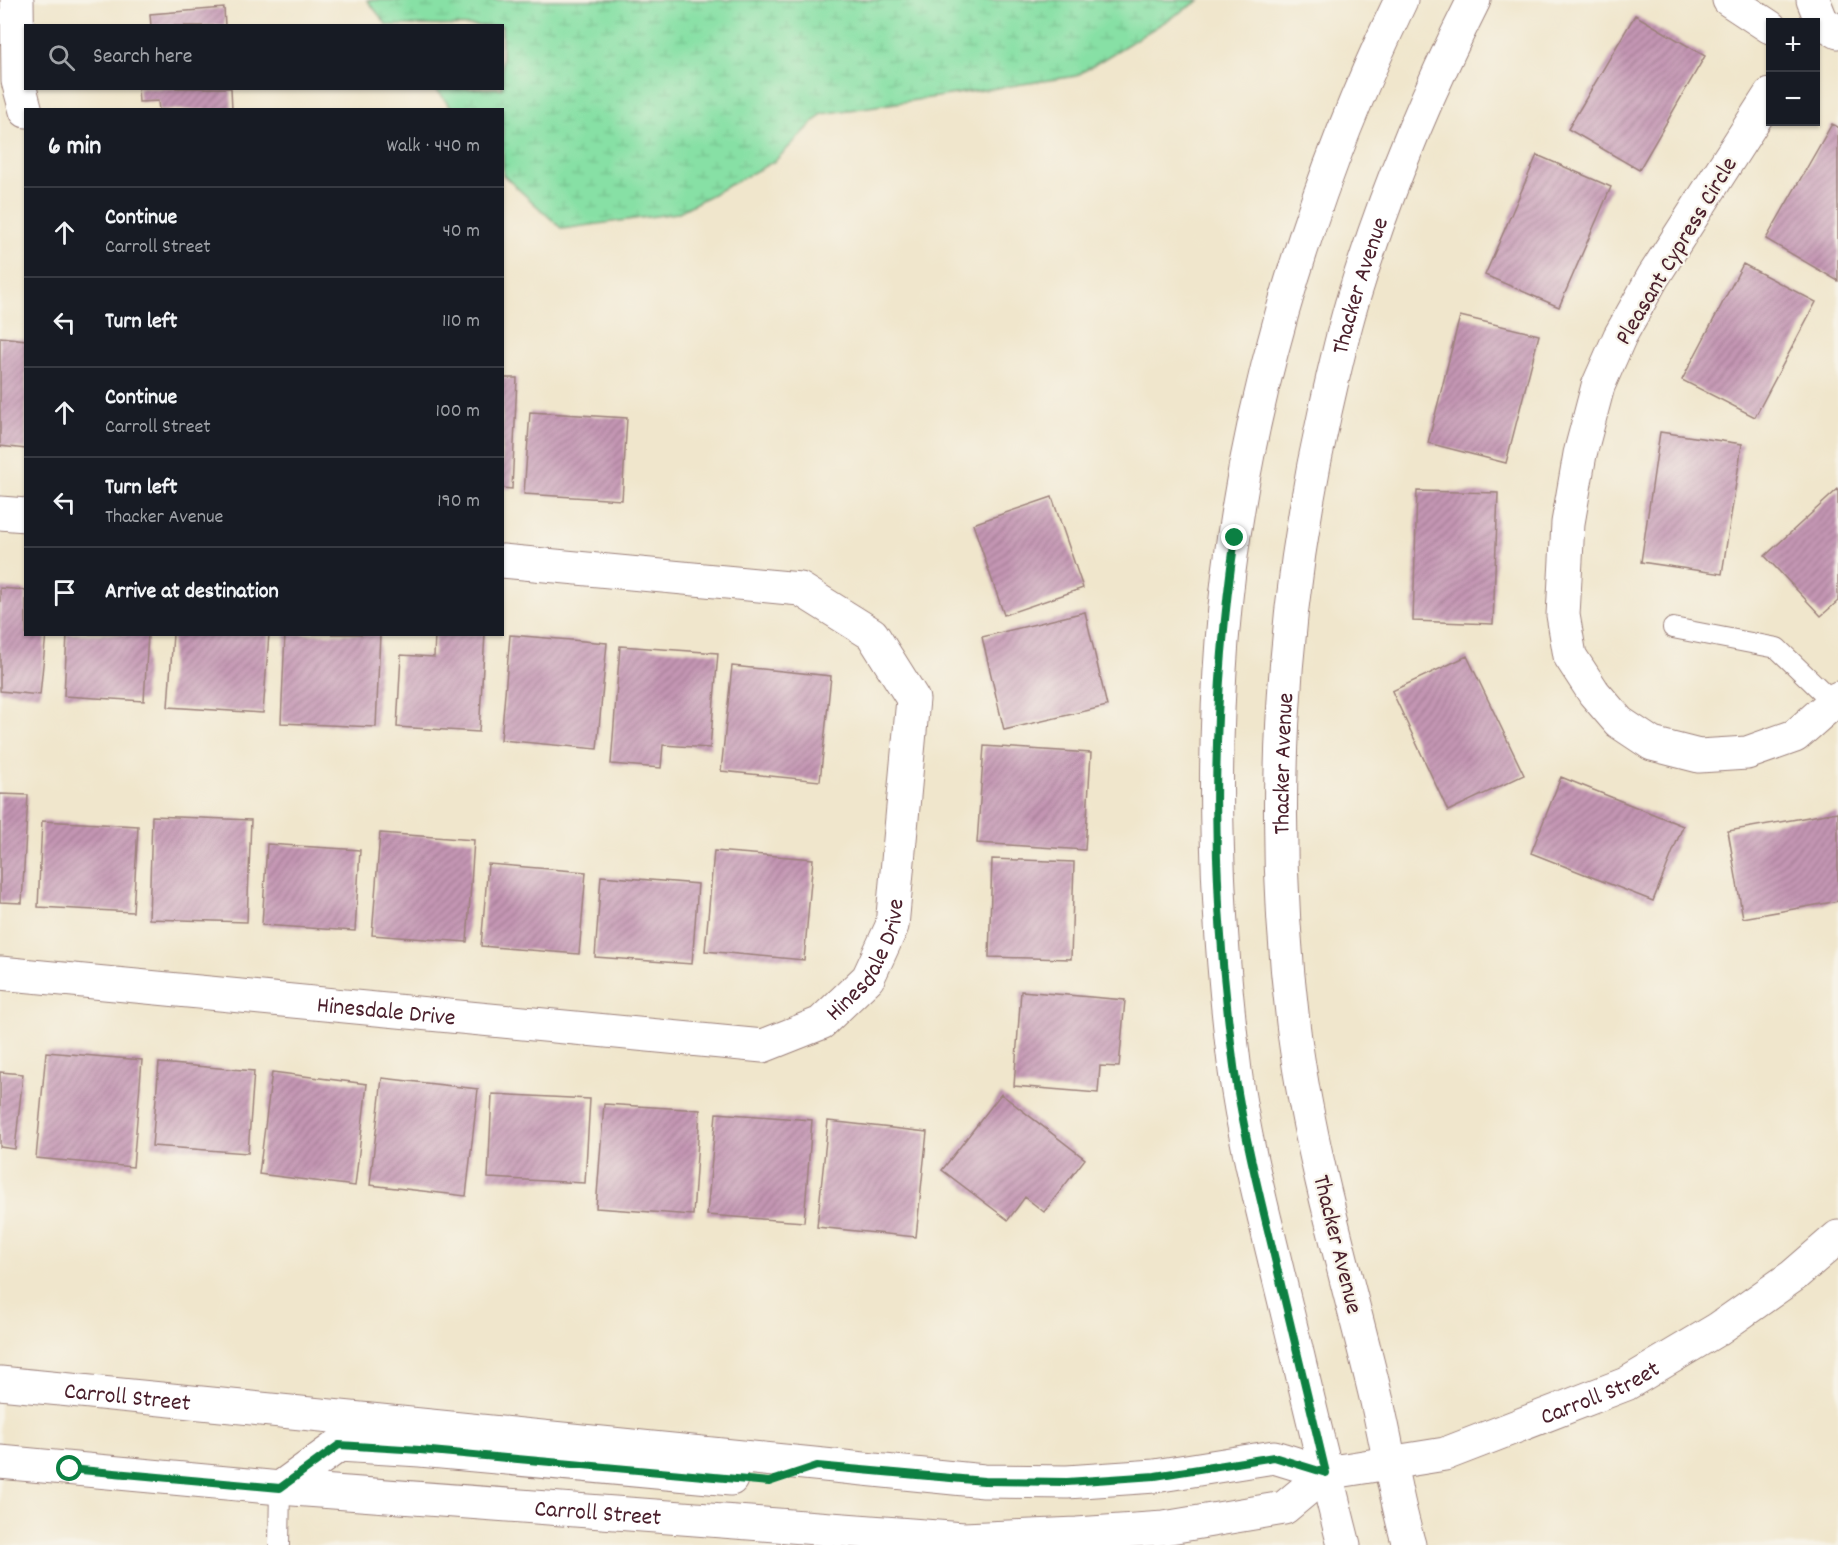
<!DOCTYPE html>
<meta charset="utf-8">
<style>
:root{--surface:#171b24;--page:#242831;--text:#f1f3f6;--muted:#9ea1a6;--line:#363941}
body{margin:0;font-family:Dekko,sans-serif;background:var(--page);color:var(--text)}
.controls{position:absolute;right:18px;top:18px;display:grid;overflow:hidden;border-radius:0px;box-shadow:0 2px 4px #0004}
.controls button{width:54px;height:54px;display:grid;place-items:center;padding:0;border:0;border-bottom:2px solid var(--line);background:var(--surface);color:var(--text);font:30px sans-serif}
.stop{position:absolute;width:18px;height:18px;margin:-14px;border:4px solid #0b8043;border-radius:50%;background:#fff}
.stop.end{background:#0b8043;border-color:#fff;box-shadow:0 2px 6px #0008}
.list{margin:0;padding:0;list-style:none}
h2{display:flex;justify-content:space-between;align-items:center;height:78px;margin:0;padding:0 24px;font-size:26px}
h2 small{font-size:20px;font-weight:400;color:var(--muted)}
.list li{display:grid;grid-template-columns:39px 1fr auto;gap:18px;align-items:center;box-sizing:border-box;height:90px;padding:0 24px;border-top:2px solid var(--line)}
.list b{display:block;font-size:22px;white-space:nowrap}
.list p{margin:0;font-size:20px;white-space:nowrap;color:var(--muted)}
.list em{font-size:20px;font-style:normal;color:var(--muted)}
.icon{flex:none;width:33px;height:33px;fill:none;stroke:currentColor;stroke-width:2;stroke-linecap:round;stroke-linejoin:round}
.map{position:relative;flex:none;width:1838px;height:1545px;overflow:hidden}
.search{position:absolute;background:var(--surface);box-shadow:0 2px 4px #0004;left:24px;top:24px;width:480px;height:66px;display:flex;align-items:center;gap:15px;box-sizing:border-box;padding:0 21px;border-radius:0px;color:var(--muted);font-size:22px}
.panel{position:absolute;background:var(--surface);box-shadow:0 2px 4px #0004;left:24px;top:108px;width:480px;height:528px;border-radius:0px}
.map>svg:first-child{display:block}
.wetland{fill:url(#wetland-marsh);stroke:#688068;stroke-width:1.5}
.building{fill:url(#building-hatch)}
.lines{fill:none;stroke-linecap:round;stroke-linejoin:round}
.service-casing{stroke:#9d827c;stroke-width:22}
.minor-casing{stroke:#9d827c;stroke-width:35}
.tertiary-casing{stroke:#9d827c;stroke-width:35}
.primary-casing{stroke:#9d827c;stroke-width:35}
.service{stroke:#fff;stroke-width:20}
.minor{stroke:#fff;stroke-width:33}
.tertiary{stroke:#fff;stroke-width:33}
.primary{stroke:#fff;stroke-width:33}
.route{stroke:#0b8043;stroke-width:8}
.labels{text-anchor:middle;stroke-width:4.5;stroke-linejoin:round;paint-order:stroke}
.street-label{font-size:24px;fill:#4a1f2b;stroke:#f7f3e8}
</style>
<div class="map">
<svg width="1838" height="1545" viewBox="0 0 1838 1545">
<defs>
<pattern id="wetland-marsh" width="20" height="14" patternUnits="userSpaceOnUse" patternTransform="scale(1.5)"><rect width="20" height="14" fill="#87e0a5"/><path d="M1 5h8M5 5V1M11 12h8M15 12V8" fill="none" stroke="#76c08e"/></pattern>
<pattern id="building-hatch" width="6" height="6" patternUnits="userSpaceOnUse" patternTransform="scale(1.5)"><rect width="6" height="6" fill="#c496b4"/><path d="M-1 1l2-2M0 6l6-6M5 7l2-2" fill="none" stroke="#a17a93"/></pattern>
</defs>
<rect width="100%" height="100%" fill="#f7f3e8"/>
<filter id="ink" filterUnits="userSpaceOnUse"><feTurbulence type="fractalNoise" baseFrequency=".0167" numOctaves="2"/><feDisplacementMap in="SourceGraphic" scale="12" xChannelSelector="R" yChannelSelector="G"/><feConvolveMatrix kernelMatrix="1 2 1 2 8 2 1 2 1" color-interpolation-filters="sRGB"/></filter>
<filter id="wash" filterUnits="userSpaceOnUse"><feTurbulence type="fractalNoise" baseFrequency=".008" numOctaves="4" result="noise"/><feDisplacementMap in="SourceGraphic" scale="24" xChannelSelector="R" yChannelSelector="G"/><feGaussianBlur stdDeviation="1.35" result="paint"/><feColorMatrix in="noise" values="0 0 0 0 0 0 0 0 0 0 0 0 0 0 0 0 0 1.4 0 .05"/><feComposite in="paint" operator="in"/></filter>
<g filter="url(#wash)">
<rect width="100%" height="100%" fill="#f0e6cc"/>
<path class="wetland" d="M 367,0 L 1200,0 L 1076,76 L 822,114 L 775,161 L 677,213 L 562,229 L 503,175 L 502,110 L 452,109 L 436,89 L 502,88 L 502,26 L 387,25 Z"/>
<g id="blocks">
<path class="building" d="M 224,8 L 225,26 L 151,26 L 150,14 Z
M 1635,15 L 1705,56 L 1639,170 L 1568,129 Z
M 138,88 L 231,88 L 232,110 L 159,110 L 158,101 L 139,102 Z
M 1832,124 L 1838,127 L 1838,281 L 1766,239 Z
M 1537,155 L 1611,187 L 1559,307 L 1485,275 Z
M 1743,264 L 1816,302 L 1755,417 L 1682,380 Z
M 1460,316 L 1539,335 L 1506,463 L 1428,443 Z
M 0,337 L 26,340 L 26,449 L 0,446 Z
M 502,378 L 517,378 L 512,489 L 502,488 Z
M 530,412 L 627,418 L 622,500 L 524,494 Z
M 1660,432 L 1742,444 L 1722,574 L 1641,562 Z
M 1838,489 L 1838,601 L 1821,616 L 1765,556 Z
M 1417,491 L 1498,493 L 1493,624 L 1413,621 Z
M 1052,497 L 1083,588 L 1004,615 L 973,524 Z
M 0,588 L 26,590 L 26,634 L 46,634 L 40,695 L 0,691 Z
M 1085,612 L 1107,706 L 1004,730 L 982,637 Z
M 67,634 L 148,634 L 144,701 L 64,696 Z
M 173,634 L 269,634 L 263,713 L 168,707 Z
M 285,634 L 380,634 L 376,727 L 281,723 Z
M 435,634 L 485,634 L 479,732 L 397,727 L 401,655 L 434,657 Z
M 510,635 L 607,643 L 597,749 L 501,740 Z
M 620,646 L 718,653 L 710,748 L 663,745 L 661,768 L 611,764 Z
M 1467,656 L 1524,775 L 1448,811 L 1392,691 Z
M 732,666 L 831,676 L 820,781 L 721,771 Z
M 984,746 L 1091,753 L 1085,850 L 977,843 Z
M 1561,777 L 1683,826 L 1653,901 L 1531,853 Z
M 0,794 L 28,795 L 22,903 L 0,902 Z
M 1838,812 L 1838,901 L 1743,918 L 1728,831 Z
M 152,816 L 251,820 L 247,922 L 149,919 Z
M 42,821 L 138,826 L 133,912 L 38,907 Z
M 380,833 L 474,840 L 467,942 L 372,935 Z
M 267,844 L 360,850 L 355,931 L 262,925 Z
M 714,851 L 813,859 L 804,960 L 705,951 Z
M 992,859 L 1074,862 L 1071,959 L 989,957 Z
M 488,864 L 586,872 L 579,954 L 481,946 Z
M 601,876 L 698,884 L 692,964 L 595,957 Z
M 1021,991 L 1125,1000 L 1119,1067 L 1100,1066 L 1098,1093 L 1014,1086 Z
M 46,1052 L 142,1060 L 133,1167 L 36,1158 Z
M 159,1063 L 254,1071 L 248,1153 L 152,1146 Z
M 0,1072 L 23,1074 L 15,1149 L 0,1147 Z
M 272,1072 L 367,1084 L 355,1186 L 259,1174 Z
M 382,1078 L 478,1089 L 466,1196 L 370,1185 Z
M 492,1094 L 590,1099 L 585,1183 L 488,1178 Z
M 1001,1094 L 1085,1159 L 1044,1212 L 1025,1197 L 1008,1220 L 942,1170 Z
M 604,1104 L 700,1110 L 693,1215 L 596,1208 Z
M 716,1113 L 812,1120 L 804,1222 L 707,1215 Z
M 828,1121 L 927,1132 L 916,1237 L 817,1227 Z"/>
</g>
</g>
<g filter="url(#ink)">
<use href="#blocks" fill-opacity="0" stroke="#9d827c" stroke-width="1.5"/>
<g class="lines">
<defs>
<path id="service" d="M 1673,628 L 1777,648 L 1833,702
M 279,1545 L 280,1488"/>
<g id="minor">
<path d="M 17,0 L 18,81 L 26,111"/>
<path d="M 1729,0 L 1770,27"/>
<path d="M 1813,0 L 1822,22 L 1838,32"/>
<path d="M 1770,95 L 1653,277 L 1620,336 L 1598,386 L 1580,454 L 1568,523 L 1563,615 L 1570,656 L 1594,693 L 1619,722 L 1652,744 L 1699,756 L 1747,753 L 1795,736 L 1838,698"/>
<path d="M 0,513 L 26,515"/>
<path id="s1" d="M 0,973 L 763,1046 L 821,1023 L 868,978 L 892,926 L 913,699 L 872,634 L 800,589 L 502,561"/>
</g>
<g id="tertiary">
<path d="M 1344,1545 C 1321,1455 1300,1364 1278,1274 C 1262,1207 1244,1139 1235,1071 C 1217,928 1211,785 1222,641 C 1239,421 1306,198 1401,0"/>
<path id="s2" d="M 1409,1545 C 1394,1494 1387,1441 1374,1389 C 1346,1274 1311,1156 1295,1039 C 1268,830 1279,616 1325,412 C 1334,373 1342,334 1354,296 C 1385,194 1426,95 1474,0"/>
</g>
<g id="primary">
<path id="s3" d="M 0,1383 L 984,1481 L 1067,1482 L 1155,1476 L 1274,1457 L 1326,1473 L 1445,1454 L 1626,1384 L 1718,1329 L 1793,1276 L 1838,1237"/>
<path id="s4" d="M 0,1462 L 280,1488 L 964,1539 L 1077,1534 L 1164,1528 L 1284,1508 L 1326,1473"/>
<path d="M 280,1488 L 339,1445 L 420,1450 L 731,1479"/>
</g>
</defs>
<use href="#service" class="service-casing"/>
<use href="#minor" class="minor-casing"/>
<use href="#tertiary" class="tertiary-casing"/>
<use href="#primary" class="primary-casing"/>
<use href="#service" class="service"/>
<use href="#minor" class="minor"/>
<use href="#tertiary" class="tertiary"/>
<use href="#primary" class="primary"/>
</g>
</g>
<g class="lines" filter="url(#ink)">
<path class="route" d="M 70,1469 L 280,1488 L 339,1445 L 420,1450 L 769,1482 L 817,1466 L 984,1481 L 1067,1482 L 1155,1476 L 1274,1457 L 1326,1473 C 1309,1399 1291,1325 1273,1251 C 1259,1193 1244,1133 1235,1074 C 1211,897 1209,715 1235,538"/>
</g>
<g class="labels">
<g class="street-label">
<text transform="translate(1675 250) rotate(-59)" y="8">Pleasant Cypress Circle</text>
<text dy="8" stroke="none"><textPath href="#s2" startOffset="1281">Thacker Avenue</textPath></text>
<text dy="8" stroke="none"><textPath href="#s2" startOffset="795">Thacker Avenue</textPath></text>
<text dy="8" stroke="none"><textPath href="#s1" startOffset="909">Hinesdale Drive</textPath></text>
<text dy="8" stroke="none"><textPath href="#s1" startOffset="388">Hinesdale Drive</textPath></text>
<text transform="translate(1339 1244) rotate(76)" y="8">Thacker Avenue</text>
<text dy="8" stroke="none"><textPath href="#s3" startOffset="1622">Carroll Street</textPath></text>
<text dy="8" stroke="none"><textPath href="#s3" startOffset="128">Carroll Street</textPath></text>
<text dy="8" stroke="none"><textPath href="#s4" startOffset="600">Carroll Street</textPath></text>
</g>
</g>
</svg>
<div class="controls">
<button>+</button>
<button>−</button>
</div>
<div class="stop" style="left:70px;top:1469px"></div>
<div class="stop end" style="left:1235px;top:538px"></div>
<div class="search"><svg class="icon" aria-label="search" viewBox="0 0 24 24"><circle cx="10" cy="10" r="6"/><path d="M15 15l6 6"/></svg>Search here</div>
<section class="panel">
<h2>6 min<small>Walk · 440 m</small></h2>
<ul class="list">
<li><svg class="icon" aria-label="ahead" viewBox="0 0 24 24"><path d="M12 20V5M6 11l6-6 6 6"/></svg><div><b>Continue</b><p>Carroll Street</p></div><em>40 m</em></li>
<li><svg class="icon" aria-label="left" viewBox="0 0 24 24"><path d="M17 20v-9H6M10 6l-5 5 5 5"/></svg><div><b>Turn left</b></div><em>110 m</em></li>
<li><svg class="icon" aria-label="ahead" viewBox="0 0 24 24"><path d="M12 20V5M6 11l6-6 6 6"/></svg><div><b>Continue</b><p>Carroll Street</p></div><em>100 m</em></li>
<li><svg class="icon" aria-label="left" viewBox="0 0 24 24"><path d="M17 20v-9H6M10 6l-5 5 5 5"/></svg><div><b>Turn left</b><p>Thacker Avenue</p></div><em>190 m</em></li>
<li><svg class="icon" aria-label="arrive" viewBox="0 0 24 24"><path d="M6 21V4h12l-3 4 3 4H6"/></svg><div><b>Arrive at destination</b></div></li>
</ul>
</section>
</div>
